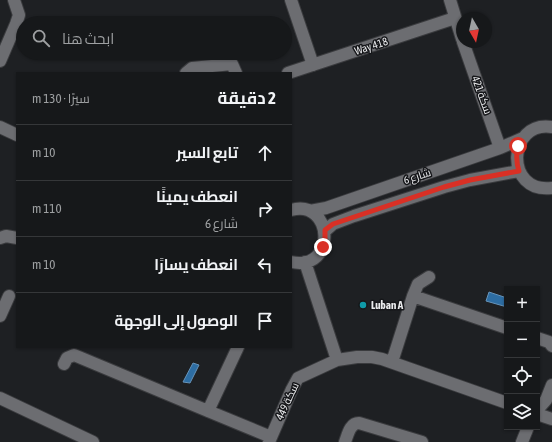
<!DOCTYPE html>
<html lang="ar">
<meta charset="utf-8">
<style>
:root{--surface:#16181a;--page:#232527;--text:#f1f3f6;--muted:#9ea0a2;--line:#353739}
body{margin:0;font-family:"Asap Condensed",Cairo,sans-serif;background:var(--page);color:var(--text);direction:rtl}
.controls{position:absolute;right:12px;bottom:12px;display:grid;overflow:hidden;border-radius:0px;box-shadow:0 1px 3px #0004}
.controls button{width:36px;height:36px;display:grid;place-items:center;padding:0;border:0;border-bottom:1px solid var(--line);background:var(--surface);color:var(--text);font:20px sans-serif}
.compass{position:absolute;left:456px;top:12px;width:36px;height:36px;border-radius:50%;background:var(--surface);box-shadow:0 1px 3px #0004;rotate:171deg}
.stop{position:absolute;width:12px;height:12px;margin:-9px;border:3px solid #d93025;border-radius:50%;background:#fff}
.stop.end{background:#d93025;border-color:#fff;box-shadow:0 1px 4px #0008}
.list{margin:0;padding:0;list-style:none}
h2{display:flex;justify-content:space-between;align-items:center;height:52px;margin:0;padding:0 16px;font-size:17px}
h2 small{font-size:13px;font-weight:400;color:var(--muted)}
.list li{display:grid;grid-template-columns:26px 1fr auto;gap:12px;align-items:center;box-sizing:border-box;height:56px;padding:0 16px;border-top:1px solid var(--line)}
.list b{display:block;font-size:15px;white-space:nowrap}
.list p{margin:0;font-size:13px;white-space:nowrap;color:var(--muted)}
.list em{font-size:13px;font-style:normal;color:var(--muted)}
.icon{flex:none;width:22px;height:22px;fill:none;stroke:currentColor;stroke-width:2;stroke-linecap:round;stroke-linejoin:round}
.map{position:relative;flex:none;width:552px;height:442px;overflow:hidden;direction:ltr}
.search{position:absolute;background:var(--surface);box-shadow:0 1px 3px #0004;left:16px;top:16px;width:276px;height:44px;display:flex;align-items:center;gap:10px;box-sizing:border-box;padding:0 14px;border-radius:22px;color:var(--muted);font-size:15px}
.panel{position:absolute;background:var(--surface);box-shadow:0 1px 3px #0004;left:16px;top:72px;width:276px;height:276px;border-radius:0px;direction:rtl}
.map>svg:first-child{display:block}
.water{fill:#2d6da3;stroke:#6693b9}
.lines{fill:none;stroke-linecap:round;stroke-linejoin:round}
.minor-casing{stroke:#3a3b3e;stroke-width:14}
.minor{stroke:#6c6d71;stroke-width:12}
.route{stroke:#d93025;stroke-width:5}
.culture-dot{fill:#0f9aa8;stroke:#151619;stroke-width:1.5}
.labels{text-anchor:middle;stroke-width:3;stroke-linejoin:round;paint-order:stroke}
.street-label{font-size:11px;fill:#eaebed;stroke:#151619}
.poi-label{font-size:11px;font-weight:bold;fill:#eaebed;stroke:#151619;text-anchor:start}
</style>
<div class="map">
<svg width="552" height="442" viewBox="0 0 552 442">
<rect width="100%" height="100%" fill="#1e2023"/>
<path class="water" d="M 489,292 L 507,298 L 507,307 L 486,301 Z
M 193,363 L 199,365 L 190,383 L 183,382 Z"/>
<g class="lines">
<defs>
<path id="minor" d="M 291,0 L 313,65
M 450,0 L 462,39
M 463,42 L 500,148
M 0,61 L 16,24 L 19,15 L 14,0
M 186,73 L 192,68 L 232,64 L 236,73
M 288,73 L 455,18
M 0,127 L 17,135
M 552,127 C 507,120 504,194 552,188
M 291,210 C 333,198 338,272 291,262
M 310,211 L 326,208 L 500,148 L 523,138
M 325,231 L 333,224 L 354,216 L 444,187 L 470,180 L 519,171
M 0,238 L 6,236 L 17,238
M 305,262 L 337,360
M 413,296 L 507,328
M 0,316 L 9,296
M 537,338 L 549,342 L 552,346
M 392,362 L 413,296 L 418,284 L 429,277
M 64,364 L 67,358 L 74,355 L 208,411 L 271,437
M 0,398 L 93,442
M 537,410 L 546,400 L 552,385
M 208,411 L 238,347
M 537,414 L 552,419
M 269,442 L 292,389 L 298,378 L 337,360 L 357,357 L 372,357 L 382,359 L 507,403
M 345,442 C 348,434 350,423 359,423 L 422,442
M 522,442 L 528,427"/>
</defs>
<use href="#minor" class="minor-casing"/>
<use href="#minor" class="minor"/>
</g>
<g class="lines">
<path class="route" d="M 323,247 L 325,239 L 325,230 L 333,224 L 444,187 L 470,180 L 519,171 C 516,162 516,155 518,146"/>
</g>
<circle class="culture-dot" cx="363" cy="305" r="4"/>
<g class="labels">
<g class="street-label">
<text transform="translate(371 46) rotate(-18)" y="4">Way 418</text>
<text transform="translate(482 95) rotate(70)" y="4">سكة 421</text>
<text transform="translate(417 176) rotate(-18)" y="4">شارع 6</text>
<text transform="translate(287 401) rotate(-65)" y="4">سكة 449</text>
</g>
<g class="poi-label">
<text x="371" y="309">Luban A</text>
</g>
</g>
</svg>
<div class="controls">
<button>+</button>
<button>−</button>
<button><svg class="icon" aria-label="locate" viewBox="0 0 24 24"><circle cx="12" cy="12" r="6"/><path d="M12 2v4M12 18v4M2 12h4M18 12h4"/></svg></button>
<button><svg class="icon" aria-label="layers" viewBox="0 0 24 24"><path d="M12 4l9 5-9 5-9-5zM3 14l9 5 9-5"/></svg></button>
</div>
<svg class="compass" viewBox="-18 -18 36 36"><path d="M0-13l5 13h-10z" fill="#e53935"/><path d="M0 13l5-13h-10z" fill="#9ea0a2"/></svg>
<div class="stop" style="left:518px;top:146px"></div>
<div class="stop end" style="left:323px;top:247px"></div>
<div class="search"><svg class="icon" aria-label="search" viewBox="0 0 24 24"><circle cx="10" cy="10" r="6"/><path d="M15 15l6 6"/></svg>ابحث هنا</div>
<section class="panel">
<h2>2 دقيقة<small>سيرًا · 130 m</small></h2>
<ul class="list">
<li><svg class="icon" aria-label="ahead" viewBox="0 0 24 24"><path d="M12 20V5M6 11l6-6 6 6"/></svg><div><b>تابع السير</b></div><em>10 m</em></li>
<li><svg class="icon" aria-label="right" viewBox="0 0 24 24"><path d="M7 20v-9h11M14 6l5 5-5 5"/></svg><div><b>انعطف يمينًا</b><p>شارع 6</p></div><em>110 m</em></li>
<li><svg class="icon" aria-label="left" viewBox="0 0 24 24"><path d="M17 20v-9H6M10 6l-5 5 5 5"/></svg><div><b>انعطف يسارًا</b></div><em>10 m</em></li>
<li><svg class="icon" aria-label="arrive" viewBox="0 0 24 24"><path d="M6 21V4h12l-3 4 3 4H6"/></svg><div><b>الوصول إلى الوجهة</b></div></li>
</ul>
</section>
</div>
